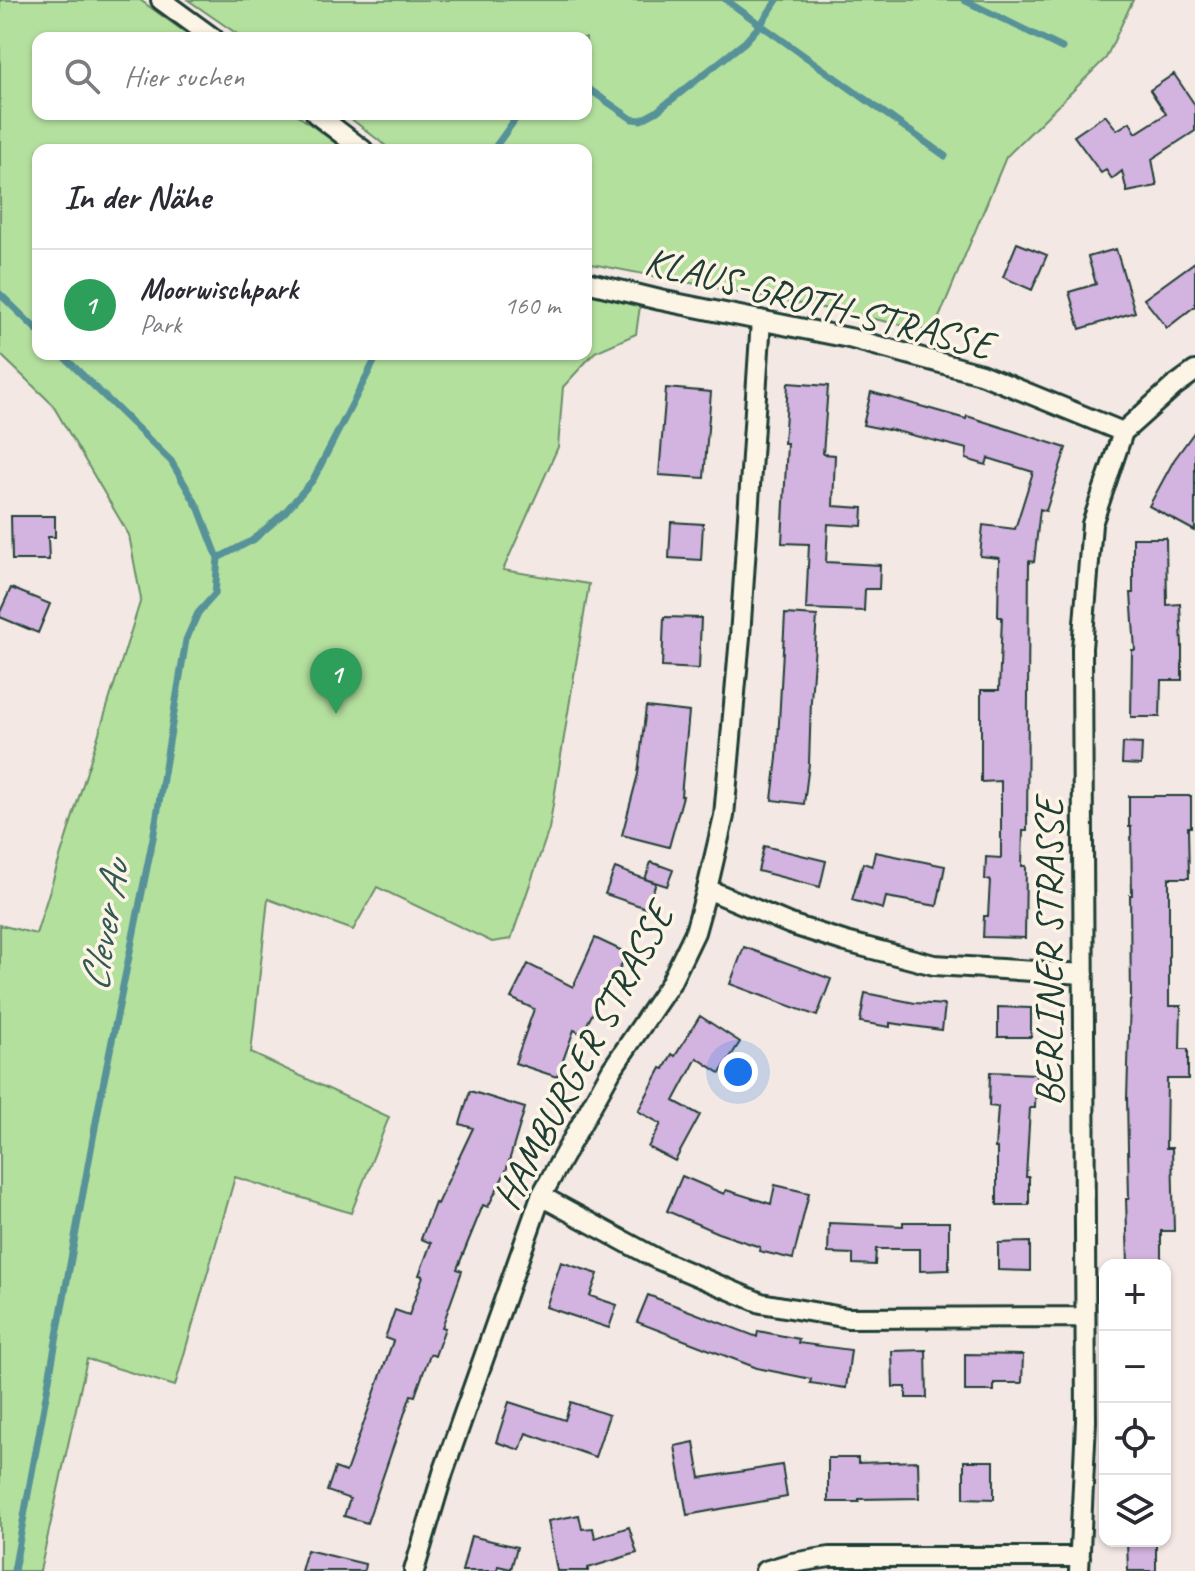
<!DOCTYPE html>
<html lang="de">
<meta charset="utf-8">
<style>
:root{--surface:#fff;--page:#f2f2f3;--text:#2b2b33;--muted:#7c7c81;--line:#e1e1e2;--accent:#c8321e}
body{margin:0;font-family:Caveat,sans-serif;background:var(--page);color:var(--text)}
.controls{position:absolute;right:24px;bottom:24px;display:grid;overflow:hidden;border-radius:16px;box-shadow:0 2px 6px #0004}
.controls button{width:72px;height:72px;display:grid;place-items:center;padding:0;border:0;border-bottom:2px solid var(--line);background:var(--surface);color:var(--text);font:40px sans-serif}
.you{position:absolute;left:738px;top:1072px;width:28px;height:28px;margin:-20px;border:6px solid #fff;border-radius:50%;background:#1a73e8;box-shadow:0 0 0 12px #1a73e833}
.badge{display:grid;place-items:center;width:52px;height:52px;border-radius:50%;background:var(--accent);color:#fff;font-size:26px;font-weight:700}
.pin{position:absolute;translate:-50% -66px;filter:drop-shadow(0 2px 4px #0008)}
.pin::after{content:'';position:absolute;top:42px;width:28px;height:24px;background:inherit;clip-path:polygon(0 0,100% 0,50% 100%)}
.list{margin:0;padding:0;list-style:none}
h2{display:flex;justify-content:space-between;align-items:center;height:104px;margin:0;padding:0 32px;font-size:34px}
h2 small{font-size:26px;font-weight:400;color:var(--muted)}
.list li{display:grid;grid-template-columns:52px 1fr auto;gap:24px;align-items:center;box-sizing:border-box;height:112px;padding:0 32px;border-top:2px solid var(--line)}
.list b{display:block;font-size:30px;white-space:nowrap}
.list p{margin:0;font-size:26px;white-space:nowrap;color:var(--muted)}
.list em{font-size:26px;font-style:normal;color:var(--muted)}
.icon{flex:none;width:44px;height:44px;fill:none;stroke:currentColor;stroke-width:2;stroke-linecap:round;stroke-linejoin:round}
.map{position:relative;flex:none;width:1195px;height:1571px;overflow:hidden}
.search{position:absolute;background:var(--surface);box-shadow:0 2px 6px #0004;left:32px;top:32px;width:560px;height:88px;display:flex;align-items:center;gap:20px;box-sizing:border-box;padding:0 28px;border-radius:16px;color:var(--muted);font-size:30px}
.panel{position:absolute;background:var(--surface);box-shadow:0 2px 6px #0004;left:32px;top:144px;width:560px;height:216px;border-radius:16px}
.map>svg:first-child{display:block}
.green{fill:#b4e09e;stroke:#6a8e69;stroke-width:2}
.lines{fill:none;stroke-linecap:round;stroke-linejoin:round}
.stream{stroke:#579298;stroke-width:7}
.building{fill:#d3b3df;stroke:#1f3d34;stroke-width:2}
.street-casing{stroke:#1f3d34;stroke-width:24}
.street{stroke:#fcf5e5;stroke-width:18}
.labels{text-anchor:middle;stroke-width:7;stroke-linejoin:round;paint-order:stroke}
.street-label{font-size:40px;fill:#1f3d34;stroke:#fcf5e5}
.water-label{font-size:42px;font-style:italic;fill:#325955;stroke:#fcf5e5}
</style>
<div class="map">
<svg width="1195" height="1571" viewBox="0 0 1195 1571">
<rect width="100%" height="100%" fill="#f4e8e4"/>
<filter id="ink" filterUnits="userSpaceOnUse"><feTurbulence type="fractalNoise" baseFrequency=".0125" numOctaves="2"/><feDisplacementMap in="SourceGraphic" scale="16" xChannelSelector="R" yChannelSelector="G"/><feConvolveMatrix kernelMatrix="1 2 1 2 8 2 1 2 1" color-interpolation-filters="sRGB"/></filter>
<g filter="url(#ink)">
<path class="green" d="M 0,0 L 140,0 L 193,38 L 38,38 L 38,114 L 296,114 L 345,150 L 38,150 L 38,354 L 586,354 L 586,291 L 640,306 L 636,334 L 595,352 L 563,387 L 558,447 L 503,570 L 589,584 L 549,829 L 511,939 L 492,942 L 377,887 L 353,930 L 268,899 L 251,1053 L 389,1117 L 351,1213 L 235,1177 L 175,1386 L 87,1359 L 40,1571 L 0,1571 L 0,925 L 36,934 L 141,599 L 129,535 L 52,404 L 0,354 Z
M 188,0 L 1133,0 L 1106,58 L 1006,157 L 933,332 L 843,312 L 586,263 L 586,150 L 391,150 L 345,114 L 586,114 L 586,38 L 243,38 Z"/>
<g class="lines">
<path class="stream" d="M 726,0 L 945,156
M 964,0 L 1062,48
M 586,87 L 632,119 L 641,120 L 656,112 L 745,42 L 761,24 L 777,0
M 493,150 L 519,114
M 0,294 L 38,331
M 218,558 L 253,540 L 285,512 L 313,480 L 378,354
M 14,1571 L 100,1100 L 154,833 L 186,640 L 198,613 L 215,594 L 218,558 L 199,509 L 171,461 L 61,354"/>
</g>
<path class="building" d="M 1174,74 L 1195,105 L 1195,131 L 1152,159 L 1157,186 L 1127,192 L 1122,171 L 1112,179 L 1106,170 L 1101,173 L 1074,136 L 1105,115 L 1117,130 L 1130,122 L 1136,133 L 1166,114 L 1150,90 Z
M 1017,243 L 1047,255 L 1032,290 L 1003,277 Z
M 1116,249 L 1135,312 L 1080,329 L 1069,292 L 1096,284 L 1088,257 Z
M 1195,262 L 1195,306 L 1167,328 L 1144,299 Z
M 788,383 L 828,386 L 823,454 L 835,455 L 833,506 L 863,508 L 862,526 L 828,524 L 826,562 L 880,565 L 879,589 L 865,589 L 864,611 L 806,609 L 809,544 L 782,543 L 787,443 L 784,443 Z
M 666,388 L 711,392 L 704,478 L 659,475 Z
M 871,392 L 966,419 L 967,416 L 1066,448 L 1046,511 L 1040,509 L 1034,562 L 1029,561 L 1027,831 L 1023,831 L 1022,866 L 1026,866 L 1025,938 L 983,937 L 984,916 L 988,916 L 990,880 L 985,880 L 986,857 L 1001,858 L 1001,781 L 981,782 L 981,690 L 999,690 L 1002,617 L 998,617 L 999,558 L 980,556 L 983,525 L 1015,529 L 1033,472 L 988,458 L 986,465 L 966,459 L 967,449 L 888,429 L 888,430 L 863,425 Z
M 1195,431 L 1195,531 L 1149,506 L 1174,460 Z
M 11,516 L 55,516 L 55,537 L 48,537 L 49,560 L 12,560 Z
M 671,522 L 703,524 L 701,560 L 669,558 Z
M 1133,538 L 1166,538 L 1167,605 L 1180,604 L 1182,646 L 1182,680 L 1161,680 L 1160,717 L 1131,717 L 1132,650 L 1135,650 L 1131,593 L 1133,593 Z
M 11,588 L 50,604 L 38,633 L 0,617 L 0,612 Z
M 785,614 L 817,616 L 811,701 L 809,764 L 804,804 L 772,800 L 777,758 Z
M 664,617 L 701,618 L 699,669 L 662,667 Z
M 646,707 L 689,712 L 681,796 L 683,796 L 669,847 L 622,835 L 638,774 Z
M 1123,743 L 1142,744 L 1141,765 L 1122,764 Z
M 1129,796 L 1191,796 L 1191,827 L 1188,827 L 1189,878 L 1169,878 L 1169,1006 L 1181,1006 L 1180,1049 L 1188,1049 L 1188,1079 L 1167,1079 L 1166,1148 L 1172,1148 L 1174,1231 L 1161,1231 L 1161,1265 L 1128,1265 L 1126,1199 L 1129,1199 L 1127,1098 L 1130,1000 L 1131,1000 L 1130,895 L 1132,895 L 1131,827 L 1129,827 Z
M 764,846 L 826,861 L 820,887 L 758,871 Z
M 875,852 L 945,866 L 937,906 L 886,897 L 883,909 L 852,900 L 863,863 L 872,866 Z
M 651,862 L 673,870 L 667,886 L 645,879 Z
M 615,868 L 656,883 L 646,908 L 605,894 Z
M 595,938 L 627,953 L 614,980 L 611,978 L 582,1034 L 574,1030 L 557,1077 L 515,1063 L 534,1009 L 511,998 L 528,964 L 573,987 Z
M 744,947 L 831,979 L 817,1016 L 730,984 Z
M 865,993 L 915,1003 L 945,1005 L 942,1030 L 890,1023 L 890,1027 L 860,1022 Z
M 998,1007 L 1031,1008 L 1031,1037 L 998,1037 Z
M 700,1016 L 740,1042 L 720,1073 L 697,1058 L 674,1101 L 700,1115 L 675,1161 L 648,1147 L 661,1124 L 638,1111 L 661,1068 L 664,1069 L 672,1054 L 675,1056 Z
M 990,1072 L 1036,1074 L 1035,1108 L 1030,1108 L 1026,1177 L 1029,1177 L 1029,1205 L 997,1205 L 997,1148 L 995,1148 L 998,1107 L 989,1106 Z
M 470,1091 L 525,1108 L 506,1171 L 488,1207 L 483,1205 L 457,1269 L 462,1271 L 442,1327 L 445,1328 L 435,1356 L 430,1354 L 415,1396 L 411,1395 L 367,1523 L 344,1516 L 350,1499 L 327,1491 L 335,1468 L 346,1472 L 393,1341 L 385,1338 L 395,1310 L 409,1315 L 423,1276 L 419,1275 L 431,1243 L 421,1239 L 435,1203 L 437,1204 L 473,1128 L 460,1124 Z
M 682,1176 L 724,1194 L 726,1190 L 771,1204 L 775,1185 L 809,1193 L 793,1259 L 759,1251 L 760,1247 L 718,1233 L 667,1211 Z
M 903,1222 L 949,1222 L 949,1270 L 920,1271 L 920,1249 L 876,1249 L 875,1265 L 853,1264 L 853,1254 L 828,1253 L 829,1223 L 903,1226 Z
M 1030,1242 L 1030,1271 L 998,1270 L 998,1243 Z
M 561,1262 L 598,1274 L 590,1296 L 617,1305 L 609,1328 L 546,1307 Z
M 648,1295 L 757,1337 L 758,1331 L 799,1339 L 798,1343 L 851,1350 L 846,1388 L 810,1383 L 811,1379 L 757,1368 L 637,1322 Z
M 926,1350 L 927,1398 L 906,1398 L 906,1387 L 893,1387 L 892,1351 Z
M 965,1354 L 1023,1355 L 1022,1383 L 994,1383 L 994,1391 L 965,1391 Z
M 509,1402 L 565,1420 L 571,1402 L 609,1415 L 595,1457 L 526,1433 L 520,1450 L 496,1442 Z
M 694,1442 L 700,1478 L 782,1465 L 787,1497 L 687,1515 L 675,1446 Z
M 828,1458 L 858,1458 L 858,1463 L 918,1461 L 919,1498 L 859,1499 L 859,1502 L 828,1502 Z
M 964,1461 L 994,1461 L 994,1499 L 964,1498 Z
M 579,1515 L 582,1529 L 593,1528 L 595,1538 L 629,1527 L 637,1553 L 588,1568 L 588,1571 L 557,1571 L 548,1521 Z
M 471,1536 L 517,1547 L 511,1569 L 498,1566 L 497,1571 L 462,1571 Z
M 1127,1541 L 1156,1541 L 1156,1571 L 1128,1571 Z
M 307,1550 L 365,1564 L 364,1571 L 301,1571 Z"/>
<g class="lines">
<defs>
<path id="street" d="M 161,0 L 213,38
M 316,114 L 363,150
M 586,282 L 660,300 L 849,338 L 981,374 L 1123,432
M 707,889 L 790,924 L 846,942 L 934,965 L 1084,974
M 541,1196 L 657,1259 L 761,1303 L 848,1318 L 1084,1317
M 414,1571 L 443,1473 L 541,1196 L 612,1069 L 670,984 L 695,932 L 707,889 L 724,816 L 740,637 L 761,320
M 765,1571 L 792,1563 L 830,1557 L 1080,1557
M 1079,1571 L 1086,1421 L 1082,648 L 1092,524 L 1123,432 L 1173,387 L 1195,371"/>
</defs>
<use href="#street" class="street-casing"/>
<use href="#street" class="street"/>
</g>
</g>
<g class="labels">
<g class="street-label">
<text transform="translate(819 302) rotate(14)" y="14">KLAUS-GROTH-STRASSE</text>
<text transform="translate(1048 952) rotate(-90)" y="14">BERLINER STRASSE</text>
<text transform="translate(582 1056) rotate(-62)" y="14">HAMBURGER STRASSE</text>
</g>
<g class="water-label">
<text transform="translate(103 926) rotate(-80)" y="15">Clever Au</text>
</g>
</g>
</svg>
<div class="controls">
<button>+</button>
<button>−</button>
<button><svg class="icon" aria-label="locate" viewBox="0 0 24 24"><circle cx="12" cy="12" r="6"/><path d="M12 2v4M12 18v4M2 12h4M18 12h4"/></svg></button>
<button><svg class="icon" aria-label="layers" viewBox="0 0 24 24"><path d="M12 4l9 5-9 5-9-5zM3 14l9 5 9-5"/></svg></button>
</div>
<div class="you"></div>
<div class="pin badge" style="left:336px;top:714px;background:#2e9e5b">1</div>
<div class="search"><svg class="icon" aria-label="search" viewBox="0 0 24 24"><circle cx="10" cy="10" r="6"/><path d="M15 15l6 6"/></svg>Hier suchen</div>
<section class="panel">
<h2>In der Nähe<small></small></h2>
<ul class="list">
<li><span class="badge" style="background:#2e9e5b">1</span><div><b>Moorwischpark</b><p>Park</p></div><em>160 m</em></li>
</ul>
</section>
</div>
